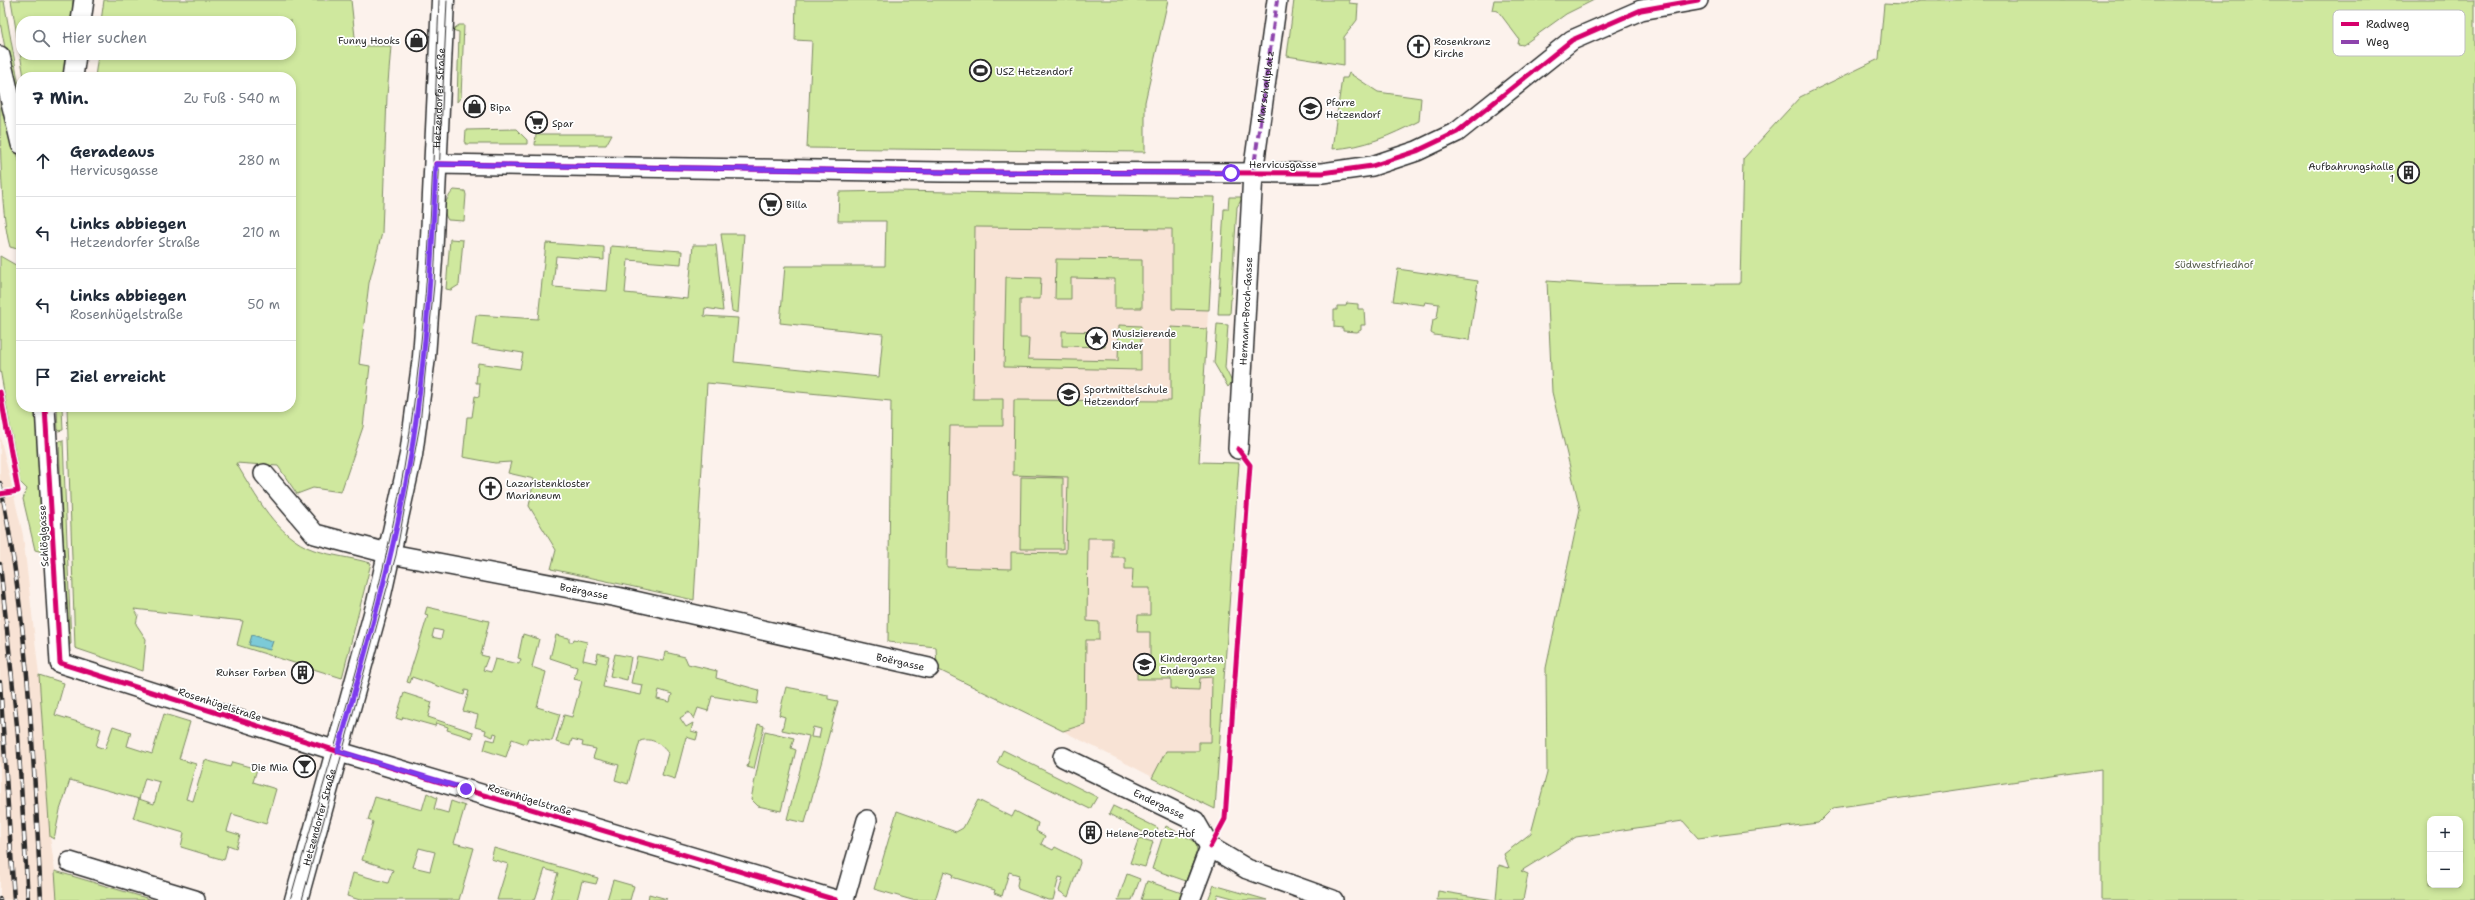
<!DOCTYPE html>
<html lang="de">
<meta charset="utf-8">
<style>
:root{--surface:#fff;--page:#f6f6f7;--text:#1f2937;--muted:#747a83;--line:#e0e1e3}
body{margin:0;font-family:"Shantell Sans",sans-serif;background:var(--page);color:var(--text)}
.controls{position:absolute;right:12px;bottom:12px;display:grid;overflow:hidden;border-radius:8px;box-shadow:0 2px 6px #0003}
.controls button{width:36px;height:36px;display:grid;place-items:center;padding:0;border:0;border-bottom:1px solid var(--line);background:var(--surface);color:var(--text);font:20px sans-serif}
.stop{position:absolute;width:12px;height:12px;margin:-9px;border:3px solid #7c3aed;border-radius:50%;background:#fff}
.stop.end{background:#7c3aed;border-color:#fff;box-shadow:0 1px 4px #0008}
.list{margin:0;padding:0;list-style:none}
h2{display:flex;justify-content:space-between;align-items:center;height:52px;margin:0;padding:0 16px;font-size:17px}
h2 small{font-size:13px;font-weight:400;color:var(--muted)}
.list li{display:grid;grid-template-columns:26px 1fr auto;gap:12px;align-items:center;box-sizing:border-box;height:72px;padding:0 16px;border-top:1px solid var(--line)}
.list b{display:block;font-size:15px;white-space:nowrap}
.list p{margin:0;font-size:13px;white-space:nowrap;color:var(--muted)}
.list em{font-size:13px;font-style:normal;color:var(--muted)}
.icon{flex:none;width:22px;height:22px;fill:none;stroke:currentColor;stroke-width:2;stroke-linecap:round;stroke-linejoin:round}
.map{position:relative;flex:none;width:2475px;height:900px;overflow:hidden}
.search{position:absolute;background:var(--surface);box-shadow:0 2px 6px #0003;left:16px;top:16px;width:280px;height:44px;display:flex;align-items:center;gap:10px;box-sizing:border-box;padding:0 14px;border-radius:16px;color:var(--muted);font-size:15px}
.panel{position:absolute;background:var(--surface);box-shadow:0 2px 6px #0003;left:16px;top:72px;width:280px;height:340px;border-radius:16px}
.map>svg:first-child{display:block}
.built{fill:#f8e3d5}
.green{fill:#cfe89e;stroke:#7d8a64;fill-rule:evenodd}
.water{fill:#7bcad7;stroke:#5b8a92}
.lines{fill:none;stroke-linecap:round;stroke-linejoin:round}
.minor-casing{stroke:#2b2b2b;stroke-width:22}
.major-casing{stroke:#2b2b2b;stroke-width:25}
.minor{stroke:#fff;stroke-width:19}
.major{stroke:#fff;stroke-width:22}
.tram{stroke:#2b2b2b;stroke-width:1}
.rail-casing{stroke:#2b2b2b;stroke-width:4.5}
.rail{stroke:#fff;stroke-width:3;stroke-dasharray:9;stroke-linecap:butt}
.quiet{stroke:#8e44ad;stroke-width:4;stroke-dasharray:8 4;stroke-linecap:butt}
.cycleway-casing{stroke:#fff;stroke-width:8}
.cycleway{stroke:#d6006c;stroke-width:5}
.route{stroke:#7c3aed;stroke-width:5}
.labels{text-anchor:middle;stroke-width:3.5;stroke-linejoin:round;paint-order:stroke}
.poi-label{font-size:10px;fill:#2b2b2b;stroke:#fff;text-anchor:start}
.street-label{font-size:10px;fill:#2b2b2b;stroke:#fff}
.park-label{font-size:10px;fill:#545a48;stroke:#fff}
.key{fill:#fff;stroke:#bfbfbf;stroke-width:1}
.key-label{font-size:11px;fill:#2b2b2b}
</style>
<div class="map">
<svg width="2475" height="900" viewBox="0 0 2475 900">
<rect width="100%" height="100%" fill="#fcf2ec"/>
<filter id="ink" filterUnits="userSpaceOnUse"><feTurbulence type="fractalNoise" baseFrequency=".025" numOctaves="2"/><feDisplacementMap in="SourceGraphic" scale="8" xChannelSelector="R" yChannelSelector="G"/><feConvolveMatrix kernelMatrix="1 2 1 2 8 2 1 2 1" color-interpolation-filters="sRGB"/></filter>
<g filter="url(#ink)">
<path class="built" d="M 940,192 L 1215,197 L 1199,462 L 1239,463 L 1215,809 L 1063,731 L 1067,597 L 932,580 Z
M 0,436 L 23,535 L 39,675 L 50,837 L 55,871 L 57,900 L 0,900 Z"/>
<path class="green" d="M 11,0 L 73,0 L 72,21 L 21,21 L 21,55 L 69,55 L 67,77 L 24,77 Z
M 104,0 L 351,0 L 356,46 L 391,46 L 387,96 L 382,233 L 369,283 L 359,364 L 370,366 L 363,427 L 341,492 L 313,488 L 297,494 L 278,466 L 236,463 C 255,494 276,537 314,550 C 333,556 353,558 371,563 L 342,678 L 237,645 L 243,621 L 134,609 L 138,615 L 136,624 L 146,639 L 143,671 L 75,648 L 67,407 L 291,407 L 291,77 L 95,77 L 98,55 L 291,55 L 291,21 L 101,21 Z
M 796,0 L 1168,0 L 1145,102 L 1145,152 L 807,148 L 812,41 L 795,40 Z
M 1294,0 L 1349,0 L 1349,3 L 1358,4 L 1357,20 L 1344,37 L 1344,65 L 1287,56 Z
M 1494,0 L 1594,0 L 1566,14 L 1523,45 L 1518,44 L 1519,39 L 1498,11 L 1492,10 Z
M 1921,0 L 2475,0 L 2475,900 L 2101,900 L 2101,769 L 1833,808 L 1818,823 L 1698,838 L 1683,821 L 1576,837 L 1521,871 L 1528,874 L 1523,900 L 1496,900 L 1499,865 L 1509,868 L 1504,854 L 1531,833 L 1547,773 L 1546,668 L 1580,509 L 1552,392 L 1547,281 L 1606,285 L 1740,284 L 1743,159 L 1800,97 L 1879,59 L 1884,4 L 1902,5 ZM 2430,819 L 2460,819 L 2460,885 L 2430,885 Z
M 0,1 L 4,1 L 20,91 L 14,94 L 0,22 Z
M 459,25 L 464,25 L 461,97 L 457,102 L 459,32 L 452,30 Z
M 1349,73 L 1378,92 L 1421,98 L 1419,121 C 1389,136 1366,147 1332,149 L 1342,78 L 1347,78 Z
M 0,91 L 21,168 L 21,250 L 10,247 C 0,212 0,132 0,91 Z
M 516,129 L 527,140 L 527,144 L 465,144 L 466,130 Z
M 536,134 L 612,134 L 606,145 L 535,145 Z
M 454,190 L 465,191 L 466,195 L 464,221 L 448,220 C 441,210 446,198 454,190 Z
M 897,191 L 1215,197 L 1209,310 L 1172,309 L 1172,229 L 975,227 L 973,399 L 1003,399 L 1003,426 L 950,426 L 947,567 L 1011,569 L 1011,552 L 1066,553 L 1068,477 L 1013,475 L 1014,400 L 1171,401 L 1171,327 L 1207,329 L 1199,462 L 1239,463 L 1215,809 L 1152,778 L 1166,751 L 1199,751 L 1199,742 L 1211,742 L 1212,677 L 1200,678 L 1199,690 L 1171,689 L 1171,679 L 1137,679 L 1137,659 L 1150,659 L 1150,632 L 1137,632 L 1138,615 L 1150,615 L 1150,588 L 1132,588 L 1133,569 L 1125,569 L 1125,557 L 1112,557 L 1112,538 L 1088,538 L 1087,621 L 1099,622 L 1099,640 L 1086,640 L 1085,724 L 1063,731 L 937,669 L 936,647 L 888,642 L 891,401 L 707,383 L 694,600 L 551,569 L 556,550 L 529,506 L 534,479 L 508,473 L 511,462 L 495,463 L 463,457 L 467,417 L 472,417 L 475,396 L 479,397 L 480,383 L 476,383 L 478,363 L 520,369 L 523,353 L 472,345 L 476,315 L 538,319 L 546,243 L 604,247 L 604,260 L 556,256 L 553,287 L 607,291 L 611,246 L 682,251 L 681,264 L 628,260 L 625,293 L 688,299 L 693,245 L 716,245 L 723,311 L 705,308 L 704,316 L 738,318 L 734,362 L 879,377 L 883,334 L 780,323 L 785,266 L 885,266 L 886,221 L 838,221 L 839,192 Z
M 1229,197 L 1243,197 L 1237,207 L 1230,314 L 1218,314 L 1224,209 L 1228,209 Z
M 721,234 L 744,234 L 738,313 L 732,311 Z
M 450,239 L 463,240 L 459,285 L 451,290 L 446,289 Z
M 0,256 L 21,268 L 21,407 L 37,407 L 43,552 L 35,550 L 23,499 L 27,489 L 20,482 L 0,369 Z
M 1056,259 L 1142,260 L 1142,308 L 1115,308 L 1115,279 L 1071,278 L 1071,299 L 1055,299 Z
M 1398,269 L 1478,281 L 1469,340 L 1434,335 L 1431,333 L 1433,320 L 1437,318 L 1439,304 L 1425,302 L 1424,305 L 1393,301 Z
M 1006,277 L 1041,278 L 1040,299 L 1020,299 L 1020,338 L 1029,338 L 1028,359 L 1118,361 L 1119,325 L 1141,326 L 1141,370 L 1004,367 Z
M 1347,303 L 1358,304 L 1358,309 L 1364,309 L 1365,325 L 1361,325 L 1361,330 L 1357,332 L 1343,331 L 1343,328 L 1334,327 L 1334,310 L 1337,310 L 1337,306 L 1346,306 Z
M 1217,324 L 1228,325 L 1225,368 L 1232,382 L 1228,387 L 1214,363 Z
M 1062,331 L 1105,332 L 1105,347 L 1062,346 Z
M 57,407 L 62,407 L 63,430 L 58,431 Z
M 63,440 L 71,644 L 67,645 L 59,441 Z
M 1021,477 L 1063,478 L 1063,549 L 1020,549 Z
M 427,607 L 489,621 L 481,655 L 488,657 L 483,670 L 491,672 L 495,659 L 519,664 L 521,659 L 518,658 L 523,634 L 539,639 L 532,667 L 546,672 L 537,707 L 560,714 L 552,741 L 528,738 L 526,744 L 512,739 L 506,757 L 484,750 L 487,739 L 495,741 L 497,734 L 494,733 L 493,737 L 485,734 L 486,730 L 475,727 L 478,715 L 463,711 L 469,691 L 465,690 L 464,695 L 412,677 L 410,683 L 407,682 L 428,615 L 425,614 ZM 434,629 L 443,631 L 441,639 L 432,637 Z
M 556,635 L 569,638 L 569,642 L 573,642 L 574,639 L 587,642 L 583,660 L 596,663 L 598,653 L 609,656 L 603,687 L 641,695 L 643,685 L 631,683 L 637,656 L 663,661 L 665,652 L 685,657 L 688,664 L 717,671 L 716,678 L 759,690 L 757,704 L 712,696 L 708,711 L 698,708 L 694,719 L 689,712 L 680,718 L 686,727 L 693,723 L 691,731 L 698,733 L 696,740 L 686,737 L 675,779 L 662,775 L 668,753 C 661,744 652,737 640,741 L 628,784 L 615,780 L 619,765 L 593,758 L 596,749 L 582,746 L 583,742 L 572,739 L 570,746 L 556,742 L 564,715 L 572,717 L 582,681 L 574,679 L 577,667 L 550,658 ZM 659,690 L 672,694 L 670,702 L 657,699 Z
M 615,654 L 631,657 L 627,680 L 610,676 Z
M 39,675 L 64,683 L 55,715 L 101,729 L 96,746 L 105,749 L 113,726 L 131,732 L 127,746 L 152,754 L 164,714 L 190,722 L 179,759 L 196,764 L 186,799 L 193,801 L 205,760 L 230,767 L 232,762 L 257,769 L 253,782 L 276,789 L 266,824 L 232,814 L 227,831 L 240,835 L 236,848 L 228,845 L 224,860 L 181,847 L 184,833 L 133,818 L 139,799 L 70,780 L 60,810 L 54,839 L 50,837 ZM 145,778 L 160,782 L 154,804 L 139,799 Z
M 786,687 L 828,695 L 828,699 L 838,701 L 805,823 L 787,819 L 809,736 L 782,730 L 785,717 L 779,715 ZM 813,727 L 821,729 L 819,738 L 811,737 Z
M 404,693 L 432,702 L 428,717 L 473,732 L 472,738 L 447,730 L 448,727 L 436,723 L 435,726 L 403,717 L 402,720 L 396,718 Z
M 758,724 L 764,726 L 754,769 L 747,767 Z
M 765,731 L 794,738 L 791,748 L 796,750 L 781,811 L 758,806 L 751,799 Z
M 1003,750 L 1097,797 L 1090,809 L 997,763 Z
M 427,793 L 437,798 L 434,809 L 448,813 L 451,801 L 465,806 L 454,843 L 474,848 L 459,900 L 360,900 L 347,896 L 353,873 L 388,883 L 393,870 L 362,860 L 373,822 L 368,820 L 375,797 L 422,810 ZM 419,848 L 435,852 L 430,871 L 413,867 Z
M 978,800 L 1012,817 L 1015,811 L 1038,823 L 1036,831 L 1045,836 L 1041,844 L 1053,850 L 1055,847 L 1079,859 L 1080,863 L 1068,897 L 1059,891 L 1063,878 L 1059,877 L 1053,900 L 1048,900 L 1018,889 L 1017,885 L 1019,875 L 1009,872 L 1002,896 L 994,893 L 995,890 L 952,877 L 953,874 L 944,871 L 935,900 L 912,900 L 874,889 L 897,811 L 956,832 L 963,828 Z
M 1113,806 L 1158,828 L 1154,838 L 1109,814 Z
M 1166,826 L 1196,842 L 1197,851 L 1186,881 L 1152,869 Z
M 1139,838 L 1153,842 L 1145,867 L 1130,863 Z
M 494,848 L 598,878 L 596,884 L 582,881 L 577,900 L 550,900 L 558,873 L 545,869 L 535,900 L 497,900 L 508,864 L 491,859 Z
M 55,871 L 153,900 L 57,900 Z
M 1127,874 L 1140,879 L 1132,900 L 1118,900 Z
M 613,880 L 634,886 L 630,900 L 607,900 Z
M 1147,881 L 1182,893 L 1180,900 L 1141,900 Z
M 1214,885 L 1267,900 L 1240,900 L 1218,894 L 1216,900 L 1208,900 Z
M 1438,891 L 1494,900 L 1437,900 Z
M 649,894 L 667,899 L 648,900 Z"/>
<path class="water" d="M 252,635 L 273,641 L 270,650 L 249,645 Z"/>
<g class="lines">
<defs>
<g id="minor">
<path d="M 81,21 L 84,0"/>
<path d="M 0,56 L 21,144"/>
<path d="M 73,77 L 76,55"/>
<path d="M 436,164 L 942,172 L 1322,173 L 1372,166 L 1417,151 L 1457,132 L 1572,40 L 1641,10 L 1698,0"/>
<path d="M 45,407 L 60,663 L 343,753 L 836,900"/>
<path id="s1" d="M 1238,449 L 1253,173 L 1277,0"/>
<path id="s2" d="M 264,474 L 315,534 L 391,554 L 617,597 L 929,668"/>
<path id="s3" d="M 1063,757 L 1195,821 L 1210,847 L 1247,869 L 1333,900"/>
<path d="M 70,862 L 195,900"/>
<path d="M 844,900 L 867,820"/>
<path d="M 1190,900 L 1210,847"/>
</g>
<g id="major">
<path id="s4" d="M 296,900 L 378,603 L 411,455 L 424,357 L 431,259 L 443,0"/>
</g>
</defs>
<use href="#minor" class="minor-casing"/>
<use href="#major" class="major-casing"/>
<use href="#minor" class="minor"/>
<use href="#major" class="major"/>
<path class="tram" d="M 290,900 C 330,757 378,615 404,468 C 431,314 433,156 439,0
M 302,900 L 396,555 L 420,424 L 434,284 L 447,0"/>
<defs>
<path id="rail" d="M 0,483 C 28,620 34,761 41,900
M 0,564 L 18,735 L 28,900
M 0,682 L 14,900
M 0,899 L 0,900"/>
</defs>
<use href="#rail" class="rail-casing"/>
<use href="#rail" class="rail"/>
<path class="quiet" id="s5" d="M 1253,173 L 1277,0"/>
<defs>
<path id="cycleway" d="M 436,164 L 942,172 L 1322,173 L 1372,166 L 1417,151 L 1457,132 L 1572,40 L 1641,10 L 1698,0
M 0,392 L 18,491 L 0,494
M 45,407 L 60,663 L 343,753 L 836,900
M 1210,847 L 1225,819 L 1250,465 L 1238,449"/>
</defs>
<use href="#cycleway" class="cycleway-casing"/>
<use href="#cycleway" class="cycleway"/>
</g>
</g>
<g class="lines" filter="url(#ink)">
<path class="route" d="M 466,789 L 338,751 C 365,653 394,555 411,455 C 426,359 432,261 436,164 L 942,172 L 1231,173"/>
</g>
<defs>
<symbol id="shop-ring" viewBox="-11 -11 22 22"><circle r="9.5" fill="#fff" stroke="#2b2b2b" stroke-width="1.5"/><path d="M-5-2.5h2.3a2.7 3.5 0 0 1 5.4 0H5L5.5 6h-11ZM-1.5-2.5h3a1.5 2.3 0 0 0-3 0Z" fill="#2b2b2b"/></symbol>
<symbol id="church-ring" viewBox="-11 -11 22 22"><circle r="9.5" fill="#fff" stroke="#2b2b2b" stroke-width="1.5"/><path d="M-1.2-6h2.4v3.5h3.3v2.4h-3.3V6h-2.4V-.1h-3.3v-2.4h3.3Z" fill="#2b2b2b"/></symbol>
<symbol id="stadium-ring" viewBox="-11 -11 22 22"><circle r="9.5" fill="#fff" stroke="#2b2b2b" stroke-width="1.5"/><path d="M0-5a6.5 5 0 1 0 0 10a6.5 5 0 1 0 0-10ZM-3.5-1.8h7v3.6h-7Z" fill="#2b2b2b"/></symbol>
<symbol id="school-ring" viewBox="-11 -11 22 22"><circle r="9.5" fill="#fff" stroke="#2b2b2b" stroke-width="1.5"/><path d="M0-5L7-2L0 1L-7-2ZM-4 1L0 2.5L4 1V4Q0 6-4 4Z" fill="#2b2b2b"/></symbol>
<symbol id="supermarket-ring" viewBox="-11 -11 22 22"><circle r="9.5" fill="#fff" stroke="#2b2b2b" stroke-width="1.5"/><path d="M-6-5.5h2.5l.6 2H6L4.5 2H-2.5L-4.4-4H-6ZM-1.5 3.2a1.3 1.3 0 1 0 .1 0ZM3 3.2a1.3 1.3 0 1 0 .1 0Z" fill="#2b2b2b"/></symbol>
<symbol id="building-ring" viewBox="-11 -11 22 22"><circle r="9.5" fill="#fff" stroke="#2b2b2b" stroke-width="1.5"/><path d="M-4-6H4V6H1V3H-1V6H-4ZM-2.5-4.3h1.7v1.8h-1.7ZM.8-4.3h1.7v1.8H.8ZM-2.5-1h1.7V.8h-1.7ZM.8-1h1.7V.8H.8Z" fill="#2b2b2b"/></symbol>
<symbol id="sight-ring" viewBox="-11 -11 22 22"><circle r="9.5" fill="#fff" stroke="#2b2b2b" stroke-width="1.5"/><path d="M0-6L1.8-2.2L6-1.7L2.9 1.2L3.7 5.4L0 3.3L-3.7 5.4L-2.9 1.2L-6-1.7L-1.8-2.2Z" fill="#2b2b2b"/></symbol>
<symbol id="bar-ring" viewBox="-11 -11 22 22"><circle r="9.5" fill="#fff" stroke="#2b2b2b" stroke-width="1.5"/><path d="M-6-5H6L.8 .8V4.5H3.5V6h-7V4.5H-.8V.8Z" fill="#2b2b2b"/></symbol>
</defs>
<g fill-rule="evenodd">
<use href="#shop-ring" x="404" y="28" width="25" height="25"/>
<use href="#church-ring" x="1406" y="34" width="25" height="25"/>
<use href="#stadium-ring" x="968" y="58" width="25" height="25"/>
<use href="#shop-ring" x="462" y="94" width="25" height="25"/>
<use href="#school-ring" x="1298" y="96" width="25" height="25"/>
<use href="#supermarket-ring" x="524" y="110" width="25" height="25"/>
<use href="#building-ring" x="2396" y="160" width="25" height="25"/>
<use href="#supermarket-ring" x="758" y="192" width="25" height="25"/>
<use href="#sight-ring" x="1084" y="326" width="25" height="25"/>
<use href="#school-ring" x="1056" y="382" width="25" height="25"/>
<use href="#church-ring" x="478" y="476" width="25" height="25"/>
<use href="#school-ring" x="1132" y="652" width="25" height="25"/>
<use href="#building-ring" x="290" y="660" width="25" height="25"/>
<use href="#bar-ring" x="292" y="754" width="25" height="25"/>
<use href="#building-ring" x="1078" y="820" width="25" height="25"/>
</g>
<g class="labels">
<g class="poi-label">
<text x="400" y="44" text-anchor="end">Funny Hooks</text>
<text x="1434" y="45">Rosenkranz<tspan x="1434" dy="12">Kirche</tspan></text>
<text x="996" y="75">USZ Hetzendorf</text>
<text x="1326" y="106">Pfarre<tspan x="1326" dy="12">Hetzendorf</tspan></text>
<text x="490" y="111">Bipa</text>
<text x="552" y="127">Spar</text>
<text x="2394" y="170" text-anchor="end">Aufbahrungshalle<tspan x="2394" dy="12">1</tspan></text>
<text x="786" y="208">Billa</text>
<text x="1112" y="337">Musizierende<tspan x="1112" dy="12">Kinder</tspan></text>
<text x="1084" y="393">Sportmittelschule<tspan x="1084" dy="12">Hetzendorf</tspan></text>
<text x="506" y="487">Lazaristenkloster<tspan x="506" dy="12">Marianeum</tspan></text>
<text x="1160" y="662">Kindergarten<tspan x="1160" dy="12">Endergasse</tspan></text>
<text x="286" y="676" text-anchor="end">Ruhser Farben</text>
<text x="288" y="771" text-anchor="end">Die Mia</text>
<text x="1106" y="837">Helene-Potetz-Hof</text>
</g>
<g class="street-label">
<text dy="4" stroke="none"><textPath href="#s5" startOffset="87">Marschallplatz</textPath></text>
<text dy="4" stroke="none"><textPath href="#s4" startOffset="818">Hetzendorfer Straße</textPath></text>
<text x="1283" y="168">Hervicusgasse</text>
<text dy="4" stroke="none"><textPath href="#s1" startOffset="138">Hermann-Broch-Gasse</textPath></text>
<text transform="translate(43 536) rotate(-93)" y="4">Schlöglgasse</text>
<text dy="4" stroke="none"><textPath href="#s2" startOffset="354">Boërgasse</textPath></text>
<text dy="4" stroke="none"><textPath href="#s2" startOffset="678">Boërgasse</textPath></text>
<text transform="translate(220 704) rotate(18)" y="4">Rosenhügelstraße</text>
<text transform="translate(530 799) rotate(17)" y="4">Rosenhügelstraße</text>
<text dy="4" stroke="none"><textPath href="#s3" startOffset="107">Endergasse</textPath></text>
<text dy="4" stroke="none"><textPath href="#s4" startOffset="86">Hetzendorfer Straße</textPath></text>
</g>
<g class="park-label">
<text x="2214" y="268">Südwestfriedhof</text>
</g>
</g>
<rect x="2333" y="10" width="132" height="46" rx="6" class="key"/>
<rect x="2341" y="22" width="18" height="4" fill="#d6006c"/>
<rect x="2341" y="40" width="18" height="4" fill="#8e44ad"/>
<g class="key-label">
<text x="2366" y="28">Radweg</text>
<text x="2366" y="46">Weg</text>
</g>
</svg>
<div class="controls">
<button>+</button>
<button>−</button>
</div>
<div class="stop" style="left:1231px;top:173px"></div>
<div class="stop end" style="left:466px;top:789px"></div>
<div class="search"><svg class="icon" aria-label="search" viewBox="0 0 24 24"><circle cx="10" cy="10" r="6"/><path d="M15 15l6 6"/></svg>Hier suchen</div>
<section class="panel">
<h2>7 Min.<small>Zu Fuß · 540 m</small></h2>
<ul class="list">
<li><svg class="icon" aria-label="ahead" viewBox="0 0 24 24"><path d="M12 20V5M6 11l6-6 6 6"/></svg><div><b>Geradeaus</b><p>Hervicusgasse</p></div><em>280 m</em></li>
<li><svg class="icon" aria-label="left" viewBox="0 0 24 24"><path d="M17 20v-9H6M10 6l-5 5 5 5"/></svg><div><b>Links abbiegen</b><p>Hetzendorfer Straße</p></div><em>210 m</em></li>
<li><svg class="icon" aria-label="left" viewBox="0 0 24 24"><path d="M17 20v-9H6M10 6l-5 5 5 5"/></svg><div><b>Links abbiegen</b><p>Rosenhügelstraße</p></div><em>50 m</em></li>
<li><svg class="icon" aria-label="arrive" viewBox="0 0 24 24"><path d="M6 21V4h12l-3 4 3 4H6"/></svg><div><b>Ziel erreicht</b></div></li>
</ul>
</section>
</div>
